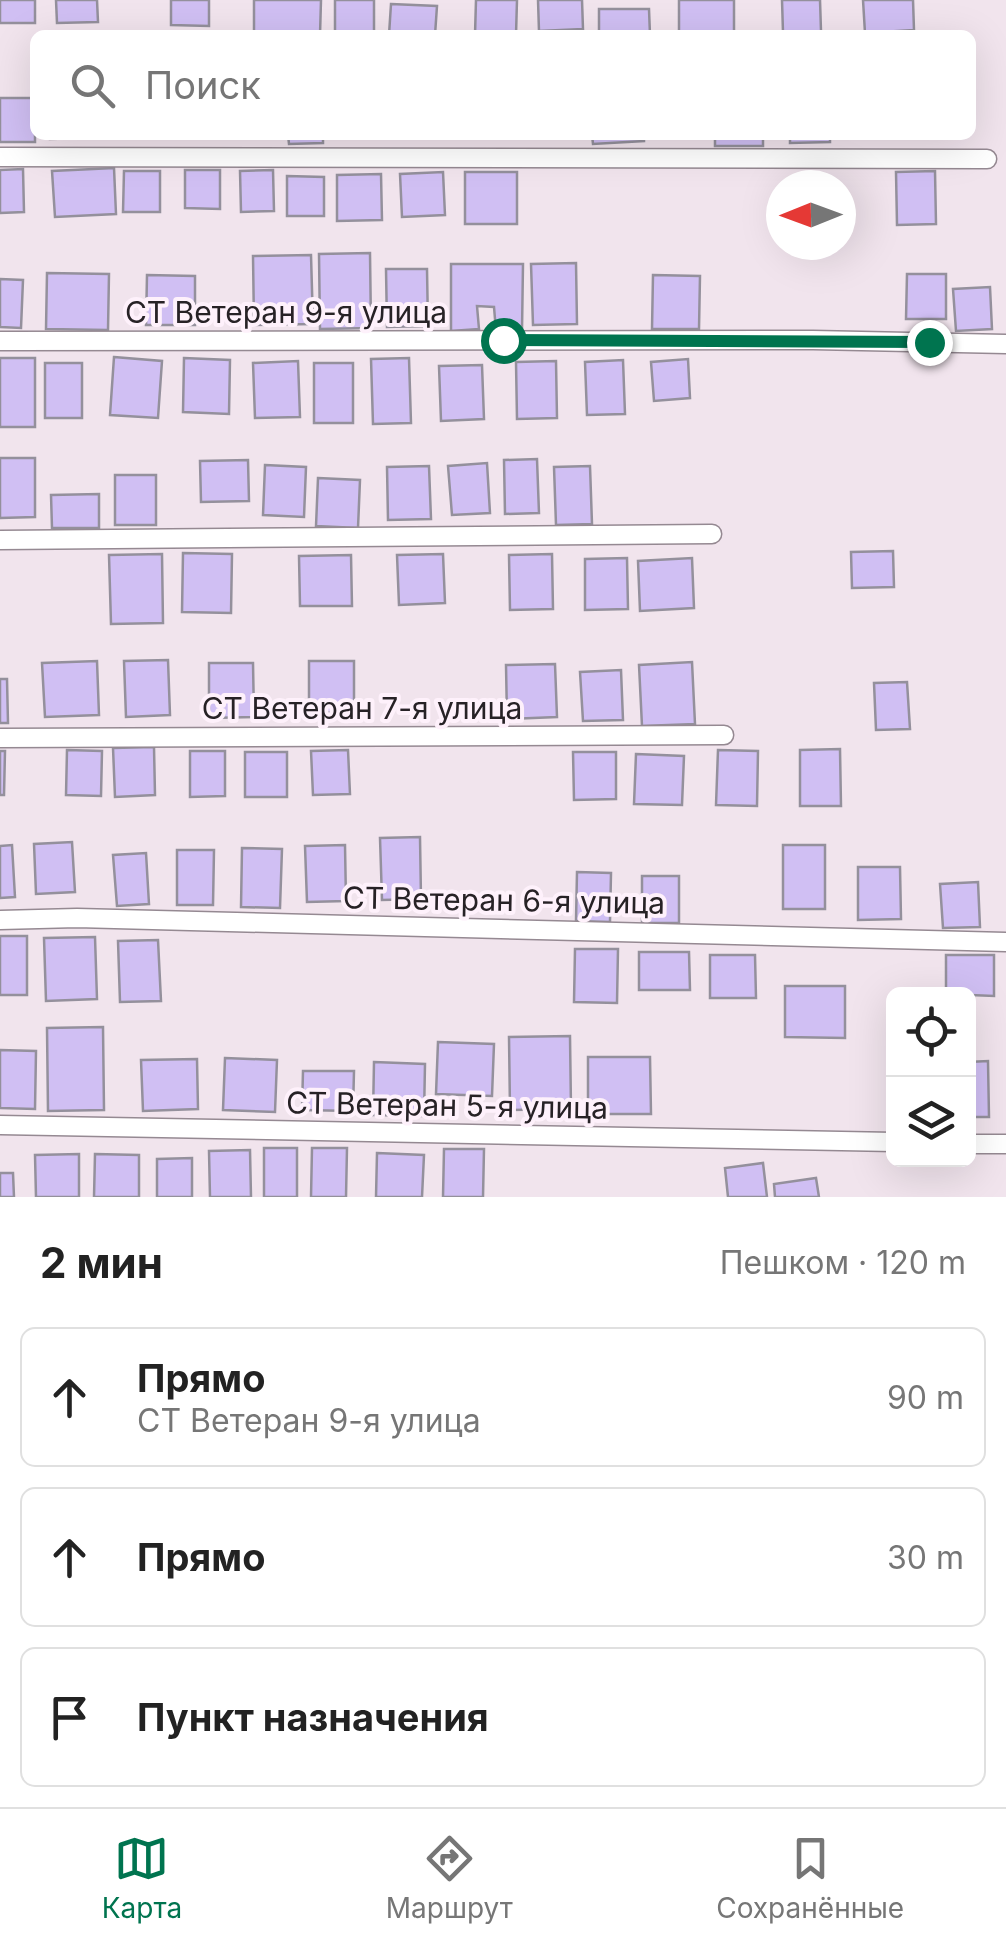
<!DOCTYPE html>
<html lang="ru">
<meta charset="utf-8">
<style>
:root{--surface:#fff;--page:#f6f6f6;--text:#222;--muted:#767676;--line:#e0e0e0;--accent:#00744f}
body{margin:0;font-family:Inter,sans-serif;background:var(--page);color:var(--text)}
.controls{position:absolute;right:30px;bottom:30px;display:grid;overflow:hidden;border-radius:15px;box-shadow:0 10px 40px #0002}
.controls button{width:90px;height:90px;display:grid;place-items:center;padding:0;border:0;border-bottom:2px solid var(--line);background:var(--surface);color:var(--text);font:50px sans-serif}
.compass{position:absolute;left:766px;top:170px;width:90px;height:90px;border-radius:50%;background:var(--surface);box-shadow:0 10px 40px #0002;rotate:269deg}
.stop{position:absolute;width:30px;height:30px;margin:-22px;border:8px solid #00744f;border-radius:50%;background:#fff}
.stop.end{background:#00744f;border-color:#fff;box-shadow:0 2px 10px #0008}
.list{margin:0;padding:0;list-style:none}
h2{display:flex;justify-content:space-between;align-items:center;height:130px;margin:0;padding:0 40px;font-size:42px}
h2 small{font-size:32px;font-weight:400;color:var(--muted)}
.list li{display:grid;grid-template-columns:65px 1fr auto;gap:30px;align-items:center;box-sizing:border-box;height:140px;margin:0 20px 20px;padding:0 20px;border:2px solid var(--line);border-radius:15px}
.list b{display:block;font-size:38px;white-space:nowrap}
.list p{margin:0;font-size:32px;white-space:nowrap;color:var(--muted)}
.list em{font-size:32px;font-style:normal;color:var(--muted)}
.icon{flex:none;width:55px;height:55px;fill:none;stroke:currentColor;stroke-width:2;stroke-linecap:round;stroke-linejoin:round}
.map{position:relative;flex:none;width:1006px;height:1197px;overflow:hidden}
.search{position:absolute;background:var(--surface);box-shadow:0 10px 40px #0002;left:30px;right:30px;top:30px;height:110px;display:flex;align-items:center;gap:25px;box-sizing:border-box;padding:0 35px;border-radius:15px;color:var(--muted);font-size:38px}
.sheet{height:610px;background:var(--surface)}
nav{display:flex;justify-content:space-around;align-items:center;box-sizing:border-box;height:140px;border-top:2px solid var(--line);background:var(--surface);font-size:28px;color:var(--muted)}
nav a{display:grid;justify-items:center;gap:5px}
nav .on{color:var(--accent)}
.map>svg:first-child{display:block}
.building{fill:#d0bff3;stroke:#94909c;stroke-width:2.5}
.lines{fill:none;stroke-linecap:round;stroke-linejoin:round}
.minor-casing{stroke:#958992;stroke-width:21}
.minor{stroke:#fff;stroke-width:18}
.route{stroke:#00744f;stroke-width:12}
.labels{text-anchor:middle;stroke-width:8;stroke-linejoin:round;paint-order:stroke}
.street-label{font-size:30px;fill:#272226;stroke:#fef1fb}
</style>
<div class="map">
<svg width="1006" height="1197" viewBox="0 0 1006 1197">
<rect width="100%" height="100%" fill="#f1e4ed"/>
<path class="building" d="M 0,0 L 35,0 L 35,23 L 0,23 Z
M 56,0 L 97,0 L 98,22 L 57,23 Z
M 171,0 L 209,0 L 209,26 L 171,25 Z
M 254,0 L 321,0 L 320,35 L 254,35 Z
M 335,0 L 374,0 L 374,35 L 335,35 Z
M 476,0 L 517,0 L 516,35 L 475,35 Z
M 538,0 L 582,0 L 583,29 L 539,31 Z
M 679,0 L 734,0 L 734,35 L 679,35 Z
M 782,0 L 820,0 L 821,31 L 783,32 Z
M 863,0 L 913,0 L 914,30 L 865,33 Z
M 391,4 L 437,6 L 435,35 L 389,35 Z
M 599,9 L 649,9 L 650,35 L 599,35 Z
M 0,98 L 35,98 L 35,142 L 0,142 Z
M 50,135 L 86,135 L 86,138 L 50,139 Z
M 288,135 L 323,135 L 323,143 L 289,144 Z
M 592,135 L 644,135 L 644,141 L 593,144 Z
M 715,135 L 763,135 L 763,146 L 715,146 Z
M 790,135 L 830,135 L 830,142 L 790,143 Z
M 114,168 L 116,214 L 55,217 L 52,171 Z
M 23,169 L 24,212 L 0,213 L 0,170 Z
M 185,170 L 220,170 L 220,209 L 185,208 Z
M 273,170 L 274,211 L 241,212 L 240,171 Z
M 124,171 L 160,171 L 160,212 L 123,212 Z
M 935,171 L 936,224 L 897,225 L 896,172 Z
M 443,172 L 445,215 L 402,217 L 400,174 Z
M 465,172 L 517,172 L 517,224 L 465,224 Z
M 381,174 L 382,220 L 337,221 L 337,175 Z
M 287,176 L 324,177 L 324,216 L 287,216 Z
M 370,253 L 371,328 L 320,329 L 319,254 Z
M 311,255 L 313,324 L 254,325 L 253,256 Z
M 576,263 L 577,324 L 533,325 L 531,264 Z
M 451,264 L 523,264 L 522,331 L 496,331 L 494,307 L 477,306 L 479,329 L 451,331 Z
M 386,269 L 427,269 L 428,326 L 387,327 Z
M 47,273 L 109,274 L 108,330 L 46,329 Z
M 907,274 L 946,274 L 946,319 L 906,319 Z
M 147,275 L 195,276 L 195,325 L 146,325 Z
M 653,275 L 700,276 L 699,329 L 652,329 Z
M 0,279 L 23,280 L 21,328 L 0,327 Z
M 990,287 L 992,329 L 956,331 L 953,289 Z
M 114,357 L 162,361 L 158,418 L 110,415 Z
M 0,358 L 35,358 L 35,427 L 0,427 Z
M 184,358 L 230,360 L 229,414 L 183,412 Z
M 409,358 L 411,423 L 373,424 L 371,359 Z
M 688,359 L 690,398 L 654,401 L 651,362 Z
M 623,360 L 625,414 L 587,415 L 585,362 Z
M 298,361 L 300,417 L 255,418 L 253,363 Z
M 556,361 L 557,418 L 517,419 L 516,362 Z
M 45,363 L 82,363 L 82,418 L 45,418 Z
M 314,363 L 353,363 L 353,423 L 314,423 Z
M 482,365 L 484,419 L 441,421 L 439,366 Z
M 0,458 L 35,458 L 35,517 L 0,518 Z
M 537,459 L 539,513 L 505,514 L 504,460 Z
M 248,460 L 249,501 L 201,502 L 200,461 Z
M 487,463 L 490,513 L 452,515 L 448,466 Z
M 265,465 L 306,467 L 304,517 L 263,515 Z
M 429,466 L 431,519 L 388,520 L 387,467 Z
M 590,466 L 592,524 L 556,525 L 554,467 Z
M 115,475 L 156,475 L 156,525 L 115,525 Z
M 318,478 L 360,480 L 358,528 L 316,526 Z
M 99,494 L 99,528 L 52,528 L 51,495 Z
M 893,551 L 894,587 L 852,588 L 851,552 Z
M 183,553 L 232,554 L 231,613 L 182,612 Z
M 162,554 L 163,623 L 111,624 L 109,555 Z
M 443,554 L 445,603 L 399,605 L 397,555 Z
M 552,554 L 553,609 L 510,610 L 509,555 Z
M 351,555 L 352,606 L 300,606 L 299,556 Z
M 627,558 L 628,609 L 585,610 L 585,559 Z
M 692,558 L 694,608 L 640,611 L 638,561 Z
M 168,660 L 170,715 L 126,717 L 124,661 Z
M 97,661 L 99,715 L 45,717 L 42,663 Z
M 309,661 L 354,661 L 354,713 L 309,712 Z
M 692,662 L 695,724 L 642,726 L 639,665 Z
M 209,663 L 253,663 L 254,717 L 209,718 Z
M 555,664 L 557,717 L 507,719 L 506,665 Z
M 621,670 L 623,720 L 583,721 L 580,672 Z
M 0,679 L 7,679 L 8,723 L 0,723 Z
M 907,682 L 910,729 L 876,730 L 874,683 Z
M 154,747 L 155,795 L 115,797 L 113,748 Z
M 840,749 L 841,806 L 800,806 L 800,750 Z
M 67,750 L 102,751 L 101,796 L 66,795 Z
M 348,750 L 350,794 L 313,795 L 311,751 Z
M 718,750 L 758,751 L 757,806 L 716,805 Z
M 0,751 L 5,751 L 4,795 L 0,795 Z
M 190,751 L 225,751 L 225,796 L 190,797 Z
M 245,752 L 287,752 L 287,797 L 245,797 Z
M 573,752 L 616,752 L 616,799 L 574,800 Z
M 636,754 L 684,756 L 682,805 L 634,804 Z
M 420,837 L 421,899 L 382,900 L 380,838 Z
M 72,842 L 75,892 L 36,894 L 34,844 Z
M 12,845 L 15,897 L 0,898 L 0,846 Z
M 345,845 L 346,901 L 307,902 L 305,846 Z
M 783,845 L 825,845 L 825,909 L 783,909 Z
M 242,848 L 282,849 L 280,908 L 241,907 Z
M 177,850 L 214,850 L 213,905 L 177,905 Z
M 146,853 L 149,904 L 117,906 L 113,855 Z
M 858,867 L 900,867 L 901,919 L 858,920 Z
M 577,872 L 611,873 L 610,922 L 576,921 Z
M 642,876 L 679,876 L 679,923 L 642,923 Z
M 978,882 L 980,927 L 943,928 L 940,884 Z
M 0,936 L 27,936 L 27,995 L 0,995 Z
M 95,937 L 97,999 L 46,1001 L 44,938 Z
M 158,940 L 161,1001 L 120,1002 L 118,941 Z
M 575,949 L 618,949 L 617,1003 L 574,1002 Z
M 639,952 L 689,952 L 690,990 L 639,990 Z
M 710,955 L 755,955 L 756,998 L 710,998 Z
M 946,955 L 994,955 L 994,996 L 946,994 Z
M 785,986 L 845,986 L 845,1038 L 785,1037 Z
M 103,1027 L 104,1110 L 48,1111 L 47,1028 Z
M 570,1036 L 571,1109 L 510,1110 L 509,1037 Z
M 438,1042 L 494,1044 L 492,1096 L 436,1094 Z
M 0,1050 L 36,1051 L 35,1109 L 0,1108 Z
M 588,1057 L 650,1057 L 651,1114 L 588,1114 Z
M 225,1058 L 277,1060 L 275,1112 L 223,1110 Z
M 197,1059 L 198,1109 L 143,1111 L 141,1060 Z
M 988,1061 L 989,1117 L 968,1117 L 968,1062 Z
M 374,1062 L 425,1064 L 424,1116 L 373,1115 Z
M 303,1071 L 354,1071 L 353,1111 L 302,1110 Z
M 264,1148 L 297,1148 L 297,1197 L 264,1197 Z
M 312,1148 L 347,1148 L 346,1197 L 311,1197 Z
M 444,1149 L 484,1149 L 483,1197 L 443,1197 Z
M 250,1150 L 251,1197 L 210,1197 L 209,1151 Z
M 377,1153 L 424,1155 L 422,1197 L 376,1197 Z
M 79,1154 L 79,1197 L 36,1197 L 35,1155 Z
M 95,1154 L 139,1155 L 139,1197 L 94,1197 Z
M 192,1158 L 192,1197 L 157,1197 L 157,1159 Z
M 763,1163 L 767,1197 L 728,1197 L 725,1168 Z
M 0,1173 L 13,1173 L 14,1197 L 0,1197 Z
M 816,1178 L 819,1197 L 775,1197 L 774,1184 Z"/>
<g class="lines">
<defs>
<path id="minor" d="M 0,157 L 987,159
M 0,341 L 813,340 L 1006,344
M 0,540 L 712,534
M 0,738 L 724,735
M 0,920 L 77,918 L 1006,942
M 0,1125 L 894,1142
M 968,1144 L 1006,1144"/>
</defs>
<use href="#minor" class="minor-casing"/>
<use href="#minor" class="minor"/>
</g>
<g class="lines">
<path class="route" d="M 503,340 L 929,342"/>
</g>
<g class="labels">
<g class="street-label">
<text x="286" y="323">СТ Ветеран 9-я улица</text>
<text x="362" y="719">СТ Ветеран 7-я улица</text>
<text transform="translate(504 901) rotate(1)" y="10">СТ Ветеран 6-я улица</text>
<text transform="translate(447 1106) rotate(1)" y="10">СТ Ветеран 5-я улица</text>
</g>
</g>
</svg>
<div class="controls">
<button><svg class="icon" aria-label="locate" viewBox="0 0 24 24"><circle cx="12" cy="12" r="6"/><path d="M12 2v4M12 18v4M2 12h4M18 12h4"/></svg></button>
<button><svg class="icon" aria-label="layers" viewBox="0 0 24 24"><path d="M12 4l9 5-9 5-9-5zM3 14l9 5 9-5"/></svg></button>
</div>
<svg class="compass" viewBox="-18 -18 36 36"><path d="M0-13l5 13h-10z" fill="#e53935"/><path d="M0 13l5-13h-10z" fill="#767676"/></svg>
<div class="stop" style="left:503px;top:340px"></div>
<div class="stop end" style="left:929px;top:342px"></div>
<div class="search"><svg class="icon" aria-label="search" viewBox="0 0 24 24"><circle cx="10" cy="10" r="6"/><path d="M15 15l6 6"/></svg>Поиск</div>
</div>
<section class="sheet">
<h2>2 мин<small>Пешком · 120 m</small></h2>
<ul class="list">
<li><svg class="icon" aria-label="ahead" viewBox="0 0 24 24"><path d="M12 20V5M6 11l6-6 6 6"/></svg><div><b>Прямо</b><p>СТ Ветеран 9-я улица</p></div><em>90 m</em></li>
<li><svg class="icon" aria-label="ahead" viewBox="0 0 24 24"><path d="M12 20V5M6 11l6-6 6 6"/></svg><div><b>Прямо</b></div><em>30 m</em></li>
<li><svg class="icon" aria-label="arrive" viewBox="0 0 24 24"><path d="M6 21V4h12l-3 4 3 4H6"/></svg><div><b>Пункт назначения</b></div></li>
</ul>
</section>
<nav>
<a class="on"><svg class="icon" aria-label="map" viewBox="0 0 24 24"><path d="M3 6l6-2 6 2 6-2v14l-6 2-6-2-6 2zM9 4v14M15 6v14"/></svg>Карта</a>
<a><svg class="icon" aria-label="directions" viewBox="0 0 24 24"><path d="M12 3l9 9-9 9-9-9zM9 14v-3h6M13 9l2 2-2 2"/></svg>Маршрут</a>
<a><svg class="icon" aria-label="saved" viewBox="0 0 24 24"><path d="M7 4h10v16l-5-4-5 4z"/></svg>Сохранённые</a>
</nav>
